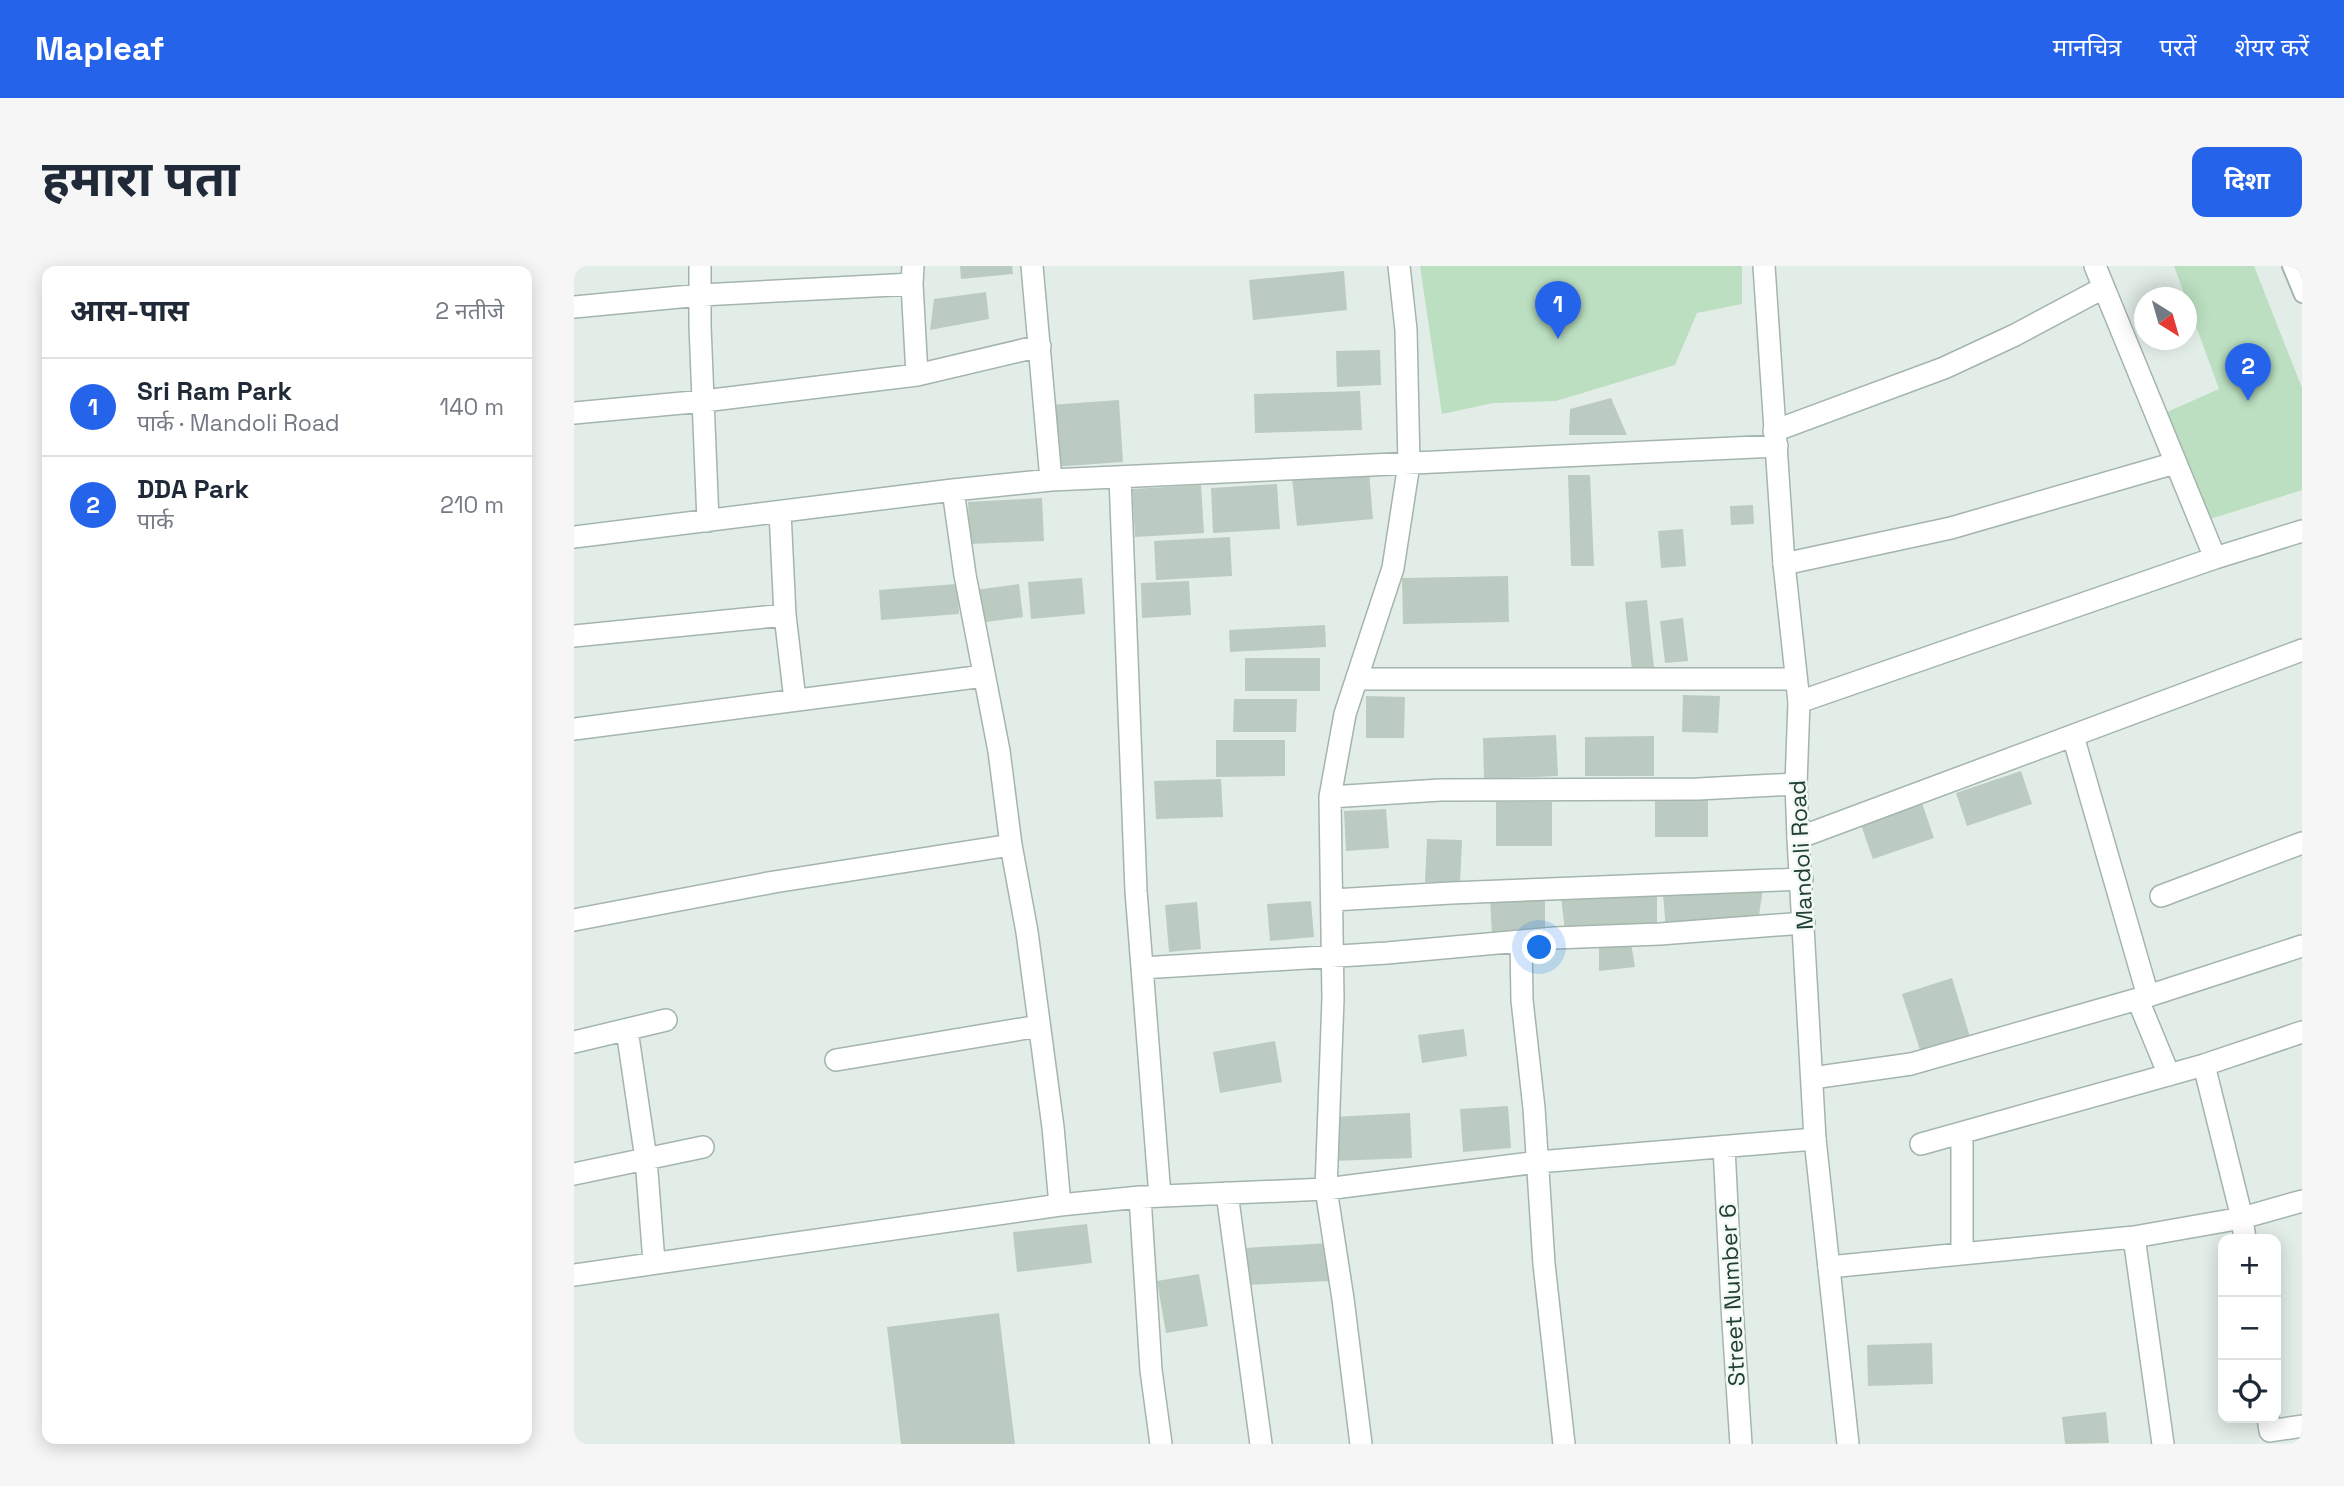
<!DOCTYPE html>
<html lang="hi">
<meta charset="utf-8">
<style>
:root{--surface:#fff;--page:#f6f6f7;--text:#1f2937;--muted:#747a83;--line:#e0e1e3;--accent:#2563eb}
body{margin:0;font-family:"Space Grotesk","Noto Sans Devanagari",sans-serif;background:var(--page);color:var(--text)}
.controls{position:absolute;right:21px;bottom:21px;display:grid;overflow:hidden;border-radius:14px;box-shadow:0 4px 18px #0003}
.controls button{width:63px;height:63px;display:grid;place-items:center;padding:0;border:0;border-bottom:2px solid var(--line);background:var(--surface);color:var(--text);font:35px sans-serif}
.compass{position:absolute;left:1560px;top:21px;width:63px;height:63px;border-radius:50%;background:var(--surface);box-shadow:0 4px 18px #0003;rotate:143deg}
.you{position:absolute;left:966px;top:682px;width:24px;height:24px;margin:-18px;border:5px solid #fff;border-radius:50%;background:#1a73e8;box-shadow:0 0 0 10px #1a73e833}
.badge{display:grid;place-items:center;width:46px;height:46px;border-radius:50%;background:var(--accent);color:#fff;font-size:23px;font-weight:700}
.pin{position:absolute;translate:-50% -58px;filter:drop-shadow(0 2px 4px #0008)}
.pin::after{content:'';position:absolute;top:37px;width:24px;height:21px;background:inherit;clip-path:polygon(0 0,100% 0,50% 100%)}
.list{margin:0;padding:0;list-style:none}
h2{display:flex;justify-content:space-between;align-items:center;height:91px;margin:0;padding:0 28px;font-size:30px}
h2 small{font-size:23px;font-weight:400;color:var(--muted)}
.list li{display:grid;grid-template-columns:46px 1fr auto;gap:21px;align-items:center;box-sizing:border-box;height:98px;padding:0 28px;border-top:2px solid var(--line)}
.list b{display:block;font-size:26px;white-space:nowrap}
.list p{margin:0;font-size:23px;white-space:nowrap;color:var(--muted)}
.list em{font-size:23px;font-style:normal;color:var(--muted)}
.icon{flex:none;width:38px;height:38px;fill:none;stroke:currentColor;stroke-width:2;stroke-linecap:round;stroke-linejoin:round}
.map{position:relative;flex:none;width:1728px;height:1178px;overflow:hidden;border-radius:14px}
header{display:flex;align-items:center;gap:42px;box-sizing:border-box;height:98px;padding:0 35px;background:var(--accent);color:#fff}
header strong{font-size:33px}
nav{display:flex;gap:38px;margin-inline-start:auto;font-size:24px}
.intro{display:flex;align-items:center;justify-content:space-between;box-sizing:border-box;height:168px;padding:0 42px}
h1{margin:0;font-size:49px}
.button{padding:18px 32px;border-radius:14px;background:var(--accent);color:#fff;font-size:24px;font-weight:700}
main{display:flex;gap:42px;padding:0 42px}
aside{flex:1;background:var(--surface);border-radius:14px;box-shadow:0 4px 18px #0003}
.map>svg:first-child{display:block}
.green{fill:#bbdfc0}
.building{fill:#bbcbc2}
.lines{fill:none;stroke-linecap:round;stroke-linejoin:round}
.service-casing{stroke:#a4b5ad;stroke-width:18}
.minor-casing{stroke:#a4b5ad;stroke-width:24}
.tertiary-casing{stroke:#a4b5ad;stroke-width:24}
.service{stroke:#fff;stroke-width:14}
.minor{stroke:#fff;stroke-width:21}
.tertiary{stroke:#fff;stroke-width:21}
.labels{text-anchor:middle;stroke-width:5;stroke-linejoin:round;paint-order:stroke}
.street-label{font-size:23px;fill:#213f33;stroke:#f3f9f5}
</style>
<header>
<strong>Mapleaf</strong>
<nav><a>मानचित्र</a><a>परतें</a><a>शेयर करें</a></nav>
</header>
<div class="intro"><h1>हमारा पता</h1><a class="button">दिशा</a></div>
<main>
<aside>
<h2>आस-पास<small>2 नतीजे</small></h2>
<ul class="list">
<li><span class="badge">1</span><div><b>Sri Ram Park</b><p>पार्क · Mandoli Road</p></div><em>140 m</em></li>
<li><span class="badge">2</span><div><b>DDA Park</b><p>पार्क</p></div><em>210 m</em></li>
</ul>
</aside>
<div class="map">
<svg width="1728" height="1178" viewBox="0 0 1728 1178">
<rect width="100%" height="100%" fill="#e2ede7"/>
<path class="green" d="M 846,0 L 1168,0 L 1168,38 L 1123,47 L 1101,99 L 982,135 L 919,137 L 868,148 Z
M 1600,0 L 1680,0 L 1728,122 L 1728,224 L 1633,254 L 1593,146 L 1645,123 Z"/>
<path class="building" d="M 386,0 L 438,0 L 439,8 L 387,13 Z
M 770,5 L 773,44 L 679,54 L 675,14 Z
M 412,26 L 415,53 L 356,64 L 360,33 Z
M 806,84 L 807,119 L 763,121 L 762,85 Z
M 786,125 L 788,164 L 681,167 L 680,128 Z
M 1037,132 L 1053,169 L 995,169 L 996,143 Z
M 545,134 L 549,196 L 478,201 L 475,139 Z
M 795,205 L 799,253 L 723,260 L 718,212 Z
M 994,209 L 1016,209 L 1020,300 L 997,300 Z
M 703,218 L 706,263 L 639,267 L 637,222 Z
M 627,219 L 630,267 L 561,271 L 558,223 Z
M 468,232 L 470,275 L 396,278 L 394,236 Z
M 1179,239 L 1180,258 L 1157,259 L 1156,240 Z
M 1109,263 L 1112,300 L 1087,302 L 1084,265 Z
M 656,271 L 658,310 L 582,314 L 580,275 Z
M 934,310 L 935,356 L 829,358 L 828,312 Z
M 508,312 L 511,348 L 457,353 L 454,316 Z
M 615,315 L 617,349 L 568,352 L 567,317 Z
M 383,318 L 385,348 L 307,354 L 305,324 Z
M 445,318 L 449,351 L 405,357 L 401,324 Z
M 1073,334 L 1080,402 L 1058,405 L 1051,336 Z
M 1109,352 L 1114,395 L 1091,397 L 1086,355 Z
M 751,359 L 752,381 L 656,386 L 655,364 Z
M 671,392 L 746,392 L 746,425 L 671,425 Z
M 1109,429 L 1146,430 L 1144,467 L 1108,466 Z
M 792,430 L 831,431 L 830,472 L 792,472 Z
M 660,433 L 723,433 L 722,466 L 659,466 Z
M 982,469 L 984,510 L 910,513 L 909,472 Z
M 1080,470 L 1080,510 L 1011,510 L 1011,471 Z
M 642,474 L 711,474 L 711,510 L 642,511 Z
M 1447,505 L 1458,538 L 1393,560 L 1382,527 Z
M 647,513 L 649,551 L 582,553 L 580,515 Z
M 1134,532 L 1134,571 L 1081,571 L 1081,533 Z
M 922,536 L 978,536 L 978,580 L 922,580 Z
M 1348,537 L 1360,572 L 1299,593 L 1287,559 Z
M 812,543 L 815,582 L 772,585 L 770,545 Z
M 853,573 L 888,574 L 886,617 L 851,616 Z
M 1189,622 L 1184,656 L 1092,664 L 1089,629 Z
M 1083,629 L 1083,663 L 991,665 L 987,631 Z
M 971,630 L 971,665 L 918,671 L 916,631 Z
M 737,635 L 740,671 L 696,675 L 693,638 Z
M 623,636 L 627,683 L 595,686 L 591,639 Z
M 1056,671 L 1061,701 L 1025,705 L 1025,672 Z
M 1378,712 L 1397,774 L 1348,790 L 1328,728 Z
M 890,763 L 893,790 L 848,797 L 844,769 Z
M 701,775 L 708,816 L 646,827 L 639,786 Z
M 934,840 L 937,882 L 889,886 L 886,843 Z
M 836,847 L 838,892 L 759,895 L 757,851 Z
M 513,958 L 518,997 L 443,1006 L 439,966 Z
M 756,977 L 757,1015 L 672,1019 L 670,982 Z
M 625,1008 L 634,1060 L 592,1067 L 583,1015 Z
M 425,1047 L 441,1178 L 327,1178 L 313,1061 Z
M 1358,1077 L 1359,1118 L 1294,1120 L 1293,1079 Z
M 1532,1146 L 1535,1177 L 1491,1178 L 1488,1151 Z"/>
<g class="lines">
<defs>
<path id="service" d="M 1716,0 L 1728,29"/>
<path id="minor" d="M 126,0 L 126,60 L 134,255
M 339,0 L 338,18 L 343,109
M 458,0 L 477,214
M 1521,0 L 1641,292
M 0,41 L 127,29 L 338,18
M 0,147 L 130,135 L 343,109 L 466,80
M 1200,165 L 1370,102 L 1441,69 L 1529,22
M 546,211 L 562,625 L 586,930
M 379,224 L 391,309 L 425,485 L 437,579 L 453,666 L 479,861 L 486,939
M 206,246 L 211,349 L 221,434
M 0,271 L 379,224 L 477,214 L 1203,180
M 1210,298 L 1377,262 L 1601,197
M 0,370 L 211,349
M 783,413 L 1222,413
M 1225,436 L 1641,292 L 1728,265
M 0,463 L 410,410
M 1499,470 L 1574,730
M 756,531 L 866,524 L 1124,523 L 1222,518
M 1224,572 L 1728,384
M 1587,630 L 1728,577
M 759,634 L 877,627 L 1228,613
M 0,654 L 200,616 L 437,579
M 947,676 L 948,734 L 960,842 L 970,998 L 990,1178
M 568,702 L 813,687 L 980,672 L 1086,668 L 1230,657
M 1564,734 L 1595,809
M 53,764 L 72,893 L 80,996
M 0,776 L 92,754
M 262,794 L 465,760
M 1630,799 L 1668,952 L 1671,973
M 1238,812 L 1337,798 L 1574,730 L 1728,680
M 1347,878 L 1630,799 L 1728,766
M 1150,881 L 1158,1041 L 1167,1178
M 0,908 L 129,881
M 653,927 L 687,1178
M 566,931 L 577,1104 L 587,1178
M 1560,971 L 1589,1178
M 1388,987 L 1388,867
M 1255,1001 L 1560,971 L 1668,952 L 1728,935
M 0,1009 L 486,939 L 566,931 L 752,923 L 964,896 L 1241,873
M 1694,1152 L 1696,1165 L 1728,1160
M 787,1178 L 769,1033 L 752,923 L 759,733 L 756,531 L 771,448 L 819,302 L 835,198 L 832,64 L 825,0"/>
<path id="tertiary" d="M 1190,0 L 1210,298 L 1225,436 L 1222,518 L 1224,572 L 1241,873 L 1274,1178"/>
</defs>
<use href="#service" class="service-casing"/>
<use href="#minor" class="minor-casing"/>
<use href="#tertiary" class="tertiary-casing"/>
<use href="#service" class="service"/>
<use href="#minor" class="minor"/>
<use href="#tertiary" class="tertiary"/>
</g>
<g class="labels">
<g class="street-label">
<text transform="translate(1227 589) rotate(-93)" y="8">Mandoli Road</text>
<text transform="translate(1158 1029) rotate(-93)" y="8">Street Number 6</text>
</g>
</g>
</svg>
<div class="controls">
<button>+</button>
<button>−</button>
<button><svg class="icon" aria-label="locate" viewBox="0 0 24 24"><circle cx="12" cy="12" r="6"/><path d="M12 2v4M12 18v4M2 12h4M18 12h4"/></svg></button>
</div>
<svg class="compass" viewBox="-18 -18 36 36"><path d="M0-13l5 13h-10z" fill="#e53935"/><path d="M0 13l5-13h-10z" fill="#747a83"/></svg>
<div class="you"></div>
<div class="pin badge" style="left:984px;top:73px">1</div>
<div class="pin badge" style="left:1674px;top:135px">2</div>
</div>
</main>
